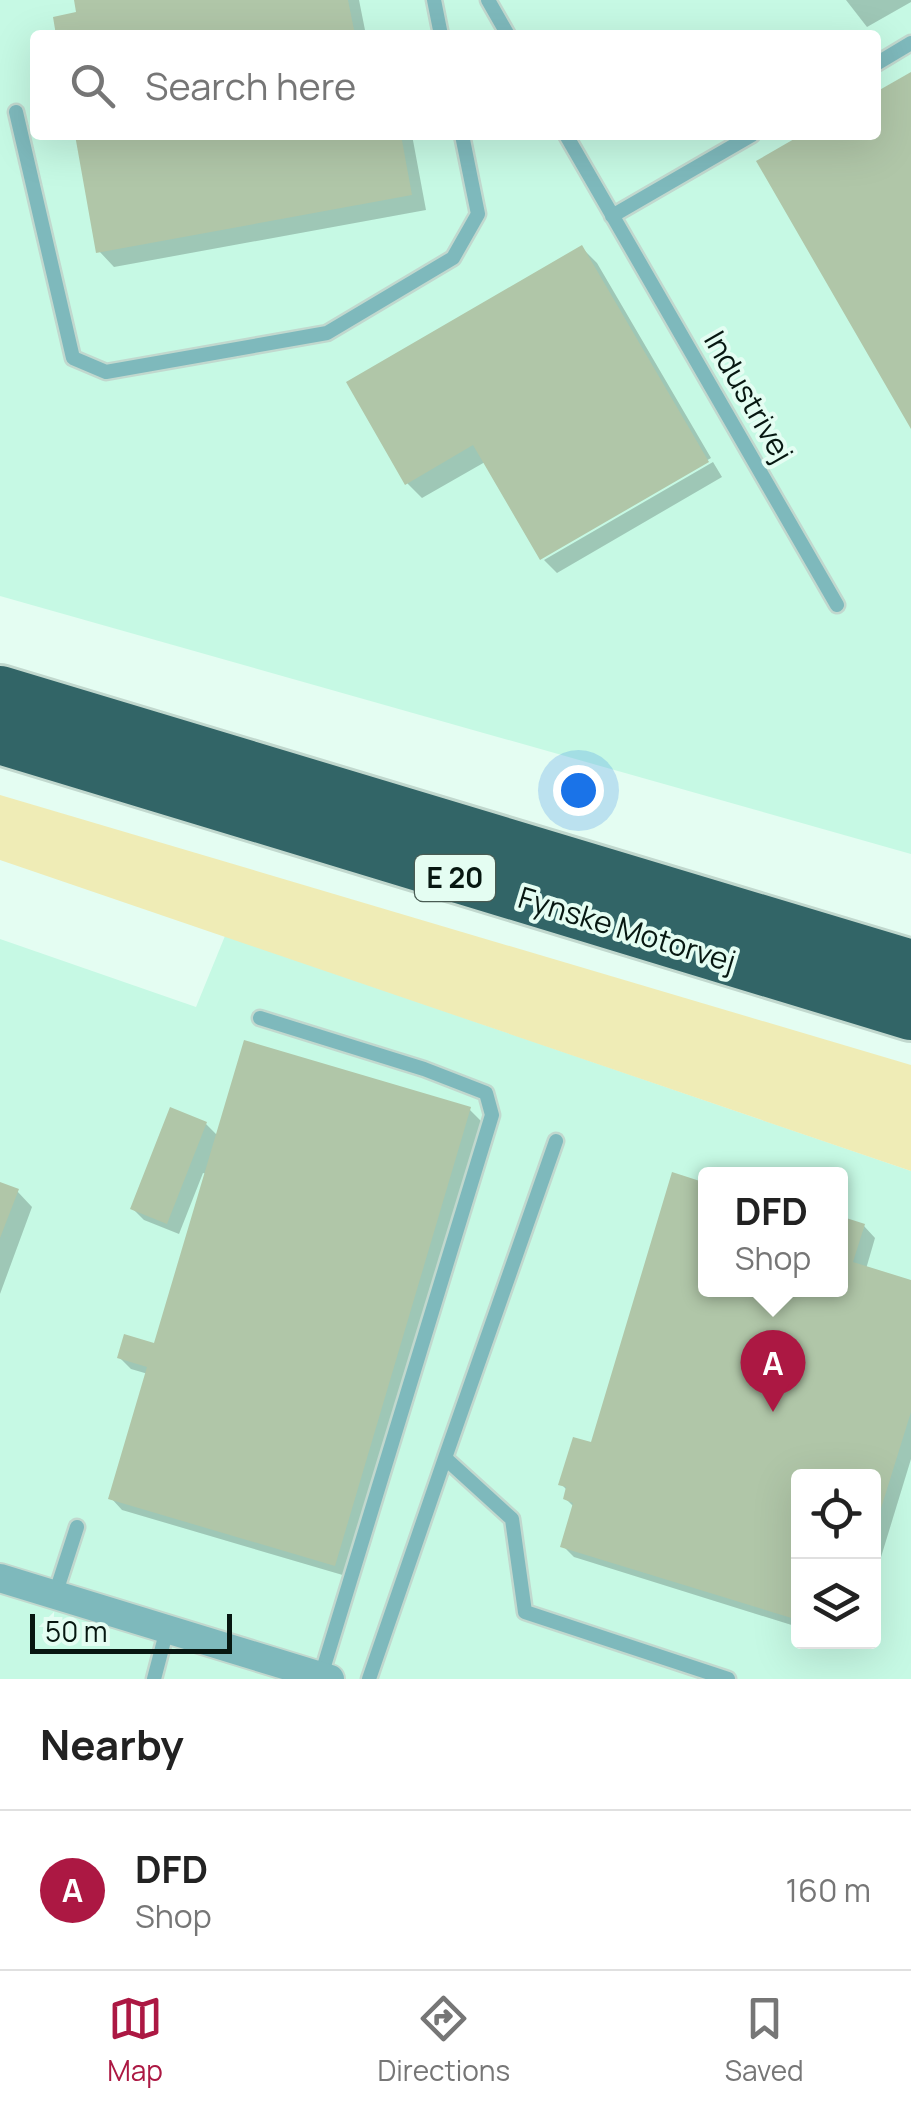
<!DOCTYPE html>
<style>
:root{--surface:#fff;--page:#f2f2f2;--text:#222;--muted:#767676;--line:#e0e0e0;--accent:#ac1843}
body{margin:0;font-family:Manrope,sans-serif;background:var(--page);color:var(--text)}
.controls{position:absolute;right:30px;bottom:30px;display:grid;overflow:hidden;border-radius:10px;box-shadow:0 10px 40px #0002}
.controls button{width:90px;height:90px;display:grid;place-items:center;padding:0;border:0;border-bottom:2px solid var(--line);background:var(--surface);color:var(--text);font:50px sans-serif}
.scale{position:absolute;left:30px;bottom:25px;width:202px;box-sizing:border-box;padding-left:10px;border:5px solid #071711;border-top:0;font-size:28px;line-height:35px;white-space:nowrap;color:#071711;-webkit-text-stroke:8px #e4fdf2;paint-order:stroke}
.you{position:absolute;left:578px;top:790px;width:35px;height:35px;margin:-25px;border:8px solid #fff;border-radius:50%;background:#1a73e8;box-shadow:0 0 0 15px #1a73e833}
.badge{display:grid;place-items:center;width:65px;height:65px;border-radius:50%;background:var(--accent);color:#fff;font-size:32px;font-weight:700}
.pin{position:absolute;translate:-50% -82px;filter:drop-shadow(0 2px 5px #0008)}
.pin::after{content:'';position:absolute;top:52px;width:35px;height:30px;background:inherit;clip-path:polygon(0 0,100% 0,50% 100%)}
.popup{position:absolute;left:698px;top:1167px;width:150px;height:130px;box-sizing:border-box;display:grid;place-content:center;border-radius:10px;background:var(--surface);filter:drop-shadow(0 2px 8px #0005);font-size:32px;white-space:nowrap;color:var(--muted)}
.popup b{font-size:38px;color:var(--text)}
.popup::after{content:'';position:absolute;left:50%;top:100%;margin-left:-20px;border:20px solid transparent;border-top-color:var(--surface)}
.list{margin:0;padding:0;list-style:none}
h2{display:flex;justify-content:space-between;align-items:center;height:130px;margin:0;padding:0 40px;font-size:42px}
h2 small{font-size:32px;font-weight:400;color:var(--muted)}
.list li{display:grid;grid-template-columns:65px 1fr auto;gap:30px;align-items:center;box-sizing:border-box;height:160px;padding:0 40px;border-top:2px solid var(--line)}
.list b{display:block;font-size:38px;white-space:nowrap}
.list p{margin:0;font-size:32px;white-space:nowrap;color:var(--muted)}
.list em{font-size:32px;font-style:normal;color:var(--muted)}
.icon{flex:none;width:55px;height:55px;fill:none;stroke:currentColor;stroke-width:2;stroke-linecap:round;stroke-linejoin:round}
.map{position:relative;flex:none;width:911px;height:1679px;overflow:hidden}
.search{position:absolute;background:var(--surface);box-shadow:0 10px 40px #0002;left:30px;right:30px;top:30px;height:110px;display:flex;align-items:center;gap:25px;box-sizing:border-box;padding:0 35px;border-radius:10px;color:var(--muted);font-size:38px}
.sheet{height:290px;background:var(--surface)}
nav{display:flex;justify-content:space-around;align-items:center;box-sizing:border-box;height:140px;border-top:2px solid var(--line);background:var(--surface);font-size:28px;color:var(--muted)}
nav a{display:grid;justify-items:center;gap:5px}
nav .on{color:var(--accent)}
.map>svg:first-child{display:block}
.built{fill:#c6f9e4;fill-rule:evenodd}
.green{fill:#efecb6}
.shadow{fill:#0003}
.building{fill:#b0c6a8}
.lines{fill:none;stroke-linecap:round;stroke-linejoin:round}
.lane-casing{stroke:#c1d8ce;stroke-width:19}
.street-casing{stroke:#c1d8ce;stroke-width:32}
.highway-casing{stroke:#c1d8ce;stroke-width:58}
.lane{stroke:#7eb9bc;stroke-width:14}
.street{stroke:#7eb9bc;stroke-width:28}
.highway{stroke:#326567;stroke-width:52}
.labels{text-anchor:middle;stroke-width:8;stroke-linejoin:round;paint-order:stroke}
.shield{fill:#e4fdf2;stroke:#495c54;stroke-width:2.5}
.shield-label{font-size:28px;font-weight:bold;fill:#071711}
.street-label{font-size:30px;fill:#071711;stroke:#e4fdf2}
</style>
<div class="map">
<svg width="911" height="1679" viewBox="0 0 911 1679">
<rect width="100%" height="100%" fill="#e4fdf2"/>
<path class="built" d="M 0,0 L 911,0 L 911,854 L 0,596 ZM 35,35 L 876,35 L 876,135 L 35,135 Z
M 225,936 L 911,1171 L 911,1679 L 0,1679 L 0,939 L 196,1007 ZM 706,1174 L 840,1174 L 840,1290 L 706,1290 ZM 798,1476 L 874,1476 L 874,1642 L 798,1642 Z"/>
<path class="green" d="M 0,795 L 911,1065 L 911,1171 L 0,860 Z"/>
<path class="shadow" d="M 76,0 L 359,0 L 366,35 L 59,35 L 79,14 Z
M 846,0 L 911,0 L 911,2 L 867,27 Z
M 77,135 L 412,135 L 426,210 L 114,267 L 99,251 Z
M 582,248 L 597,263 L 711,458 L 542,555 L 542,559 L 485,462 L 422,498 L 407,483 Z
M 713,462 L 722,477 L 557,573 L 544,560 Z
M 470,1110 L 481,1121 L 346,1576 L 122,1510 L 111,1498 L 148,1374 L 131,1369 L 119,1357 L 156,1346 L 207,1174 L 203,1173 L 179,1234 L 144,1220 L 133,1209 L 206,1124 L 218,1136 Z
M 0,1185 L 17,1191 L 32,1207 L 0,1294 Z
M 864,1226 L 875,1238 L 866,1269 L 911,1282 L 911,1459 L 874,1580 L 874,1476 L 798,1476 L 798,1627 L 574,1557 L 563,1546 L 574,1507 L 566,1499 L 568,1491 L 561,1484 L 706,1290 L 840,1290 Z"/>
<path class="building" d="M 74,0 L 348,0 L 355,35 L 56,35 L 53,17 L 76,12 Z
M 911,72 L 911,429 L 756,161 L 801,135 L 876,135 L 876,92 Z
M 75,135 L 401,135 L 412,195 L 96,253 Z
M 582,245 L 709,462 L 540,560 L 473,445 L 405,485 L 346,382 Z
M 244,1040 L 471,1107 L 335,1566 L 108,1499 L 147,1367 L 117,1358 L 124,1334 L 154,1343 Z
M 170,1107 L 207,1122 L 167,1224 L 130,1209 Z
M 672,1172 L 706,1183 L 706,1290 L 840,1290 L 840,1216 L 865,1224 L 853,1262 L 911,1280 L 911,1412 L 874,1531 L 874,1476 L 798,1476 L 798,1620 L 560,1547 L 573,1503 L 563,1499 L 566,1487 L 558,1485 L 573,1437 L 591,1442 Z
M 0,1182 L 19,1189 L 0,1238 Z"/>
<g class="lines">
<defs>
<path id="lane" d="M 434,0 L 441,35
M 488,0 L 508,35
M 876,64 L 911,43
M 16,112 L 73,358 L 106,372 L 327,333 L 453,258 L 478,214 L 462,135
M 566,135 L 837,605
M 612,216 L 752,135
M 260,1018 L 424,1069 L 486,1093 L 492,1115 L 321,1676
M 556,1141 L 445,1458 L 512,1519 L 525,1612 L 728,1679
M 55,1595 L 77,1527
M 154,1679 L 167,1629
M 369,1679 L 445,1458"/>
<path id="street" d="M 0,1578 L 330,1679"/>
<path id="highway" d="M 0,692 L 911,966
M 0,738 L 911,1014"/>
</defs>
<use href="#lane" class="lane-casing"/>
<use href="#street" class="street-casing"/>
<use href="#highway" class="highway-casing"/>
<use href="#lane" class="lane"/>
<use href="#street" class="street"/>
<use href="#highway" class="highway"/>
</g>
<g class="labels">
<rect class="shield" x="415" y="855" width="80" height="46" rx="8"/>
<g class="shield-label">
<text x="455" y="888">E 20</text>
</g>
<g class="street-label">
<text transform="translate(748 397) rotate(60)" y="10">Industrivej</text>
<text transform="translate(627 930) rotate(17)" y="10">Fynske Motorvej</text>
</g>
</g>
</svg>
<div class="controls">
<button><svg class="icon" aria-label="locate" viewBox="0 0 24 24"><circle cx="12" cy="12" r="6"/><path d="M12 2v4M12 18v4M2 12h4M18 12h4"/></svg></button>
<button><svg class="icon" aria-label="layers" viewBox="0 0 24 24"><path d="M12 4l9 5-9 5-9-5zM3 14l9 5 9-5"/></svg></button>
</div>
<div class="scale">50 m</div>
<div class="you"></div>
<div class="pin badge" style="left:773px;top:1412px">A</div>
<div class="popup"><b>DFD</b>Shop</div>
<div class="search"><svg class="icon" aria-label="search" viewBox="0 0 24 24"><circle cx="10" cy="10" r="6"/><path d="M15 15l6 6"/></svg>Search here</div>
</div>
<section class="sheet">
<h2>Nearby<small></small></h2>
<ul class="list">
<li><span class="badge">A</span><div><b>DFD</b><p>Shop</p></div><em>160 m</em></li>
</ul>
</section>
<nav>
<a class="on"><svg class="icon" aria-label="map" viewBox="0 0 24 24"><path d="M3 6l6-2 6 2 6-2v14l-6 2-6-2-6 2zM9 4v14M15 6v14"/></svg>Map</a>
<a><svg class="icon" aria-label="directions" viewBox="0 0 24 24"><path d="M12 3l9 9-9 9-9-9zM9 14v-3h6M13 9l2 2-2 2"/></svg>Directions</a>
<a><svg class="icon" aria-label="saved" viewBox="0 0 24 24"><path d="M7 4h10v16l-5-4-5 4z"/></svg>Saved</a>
</nav>
